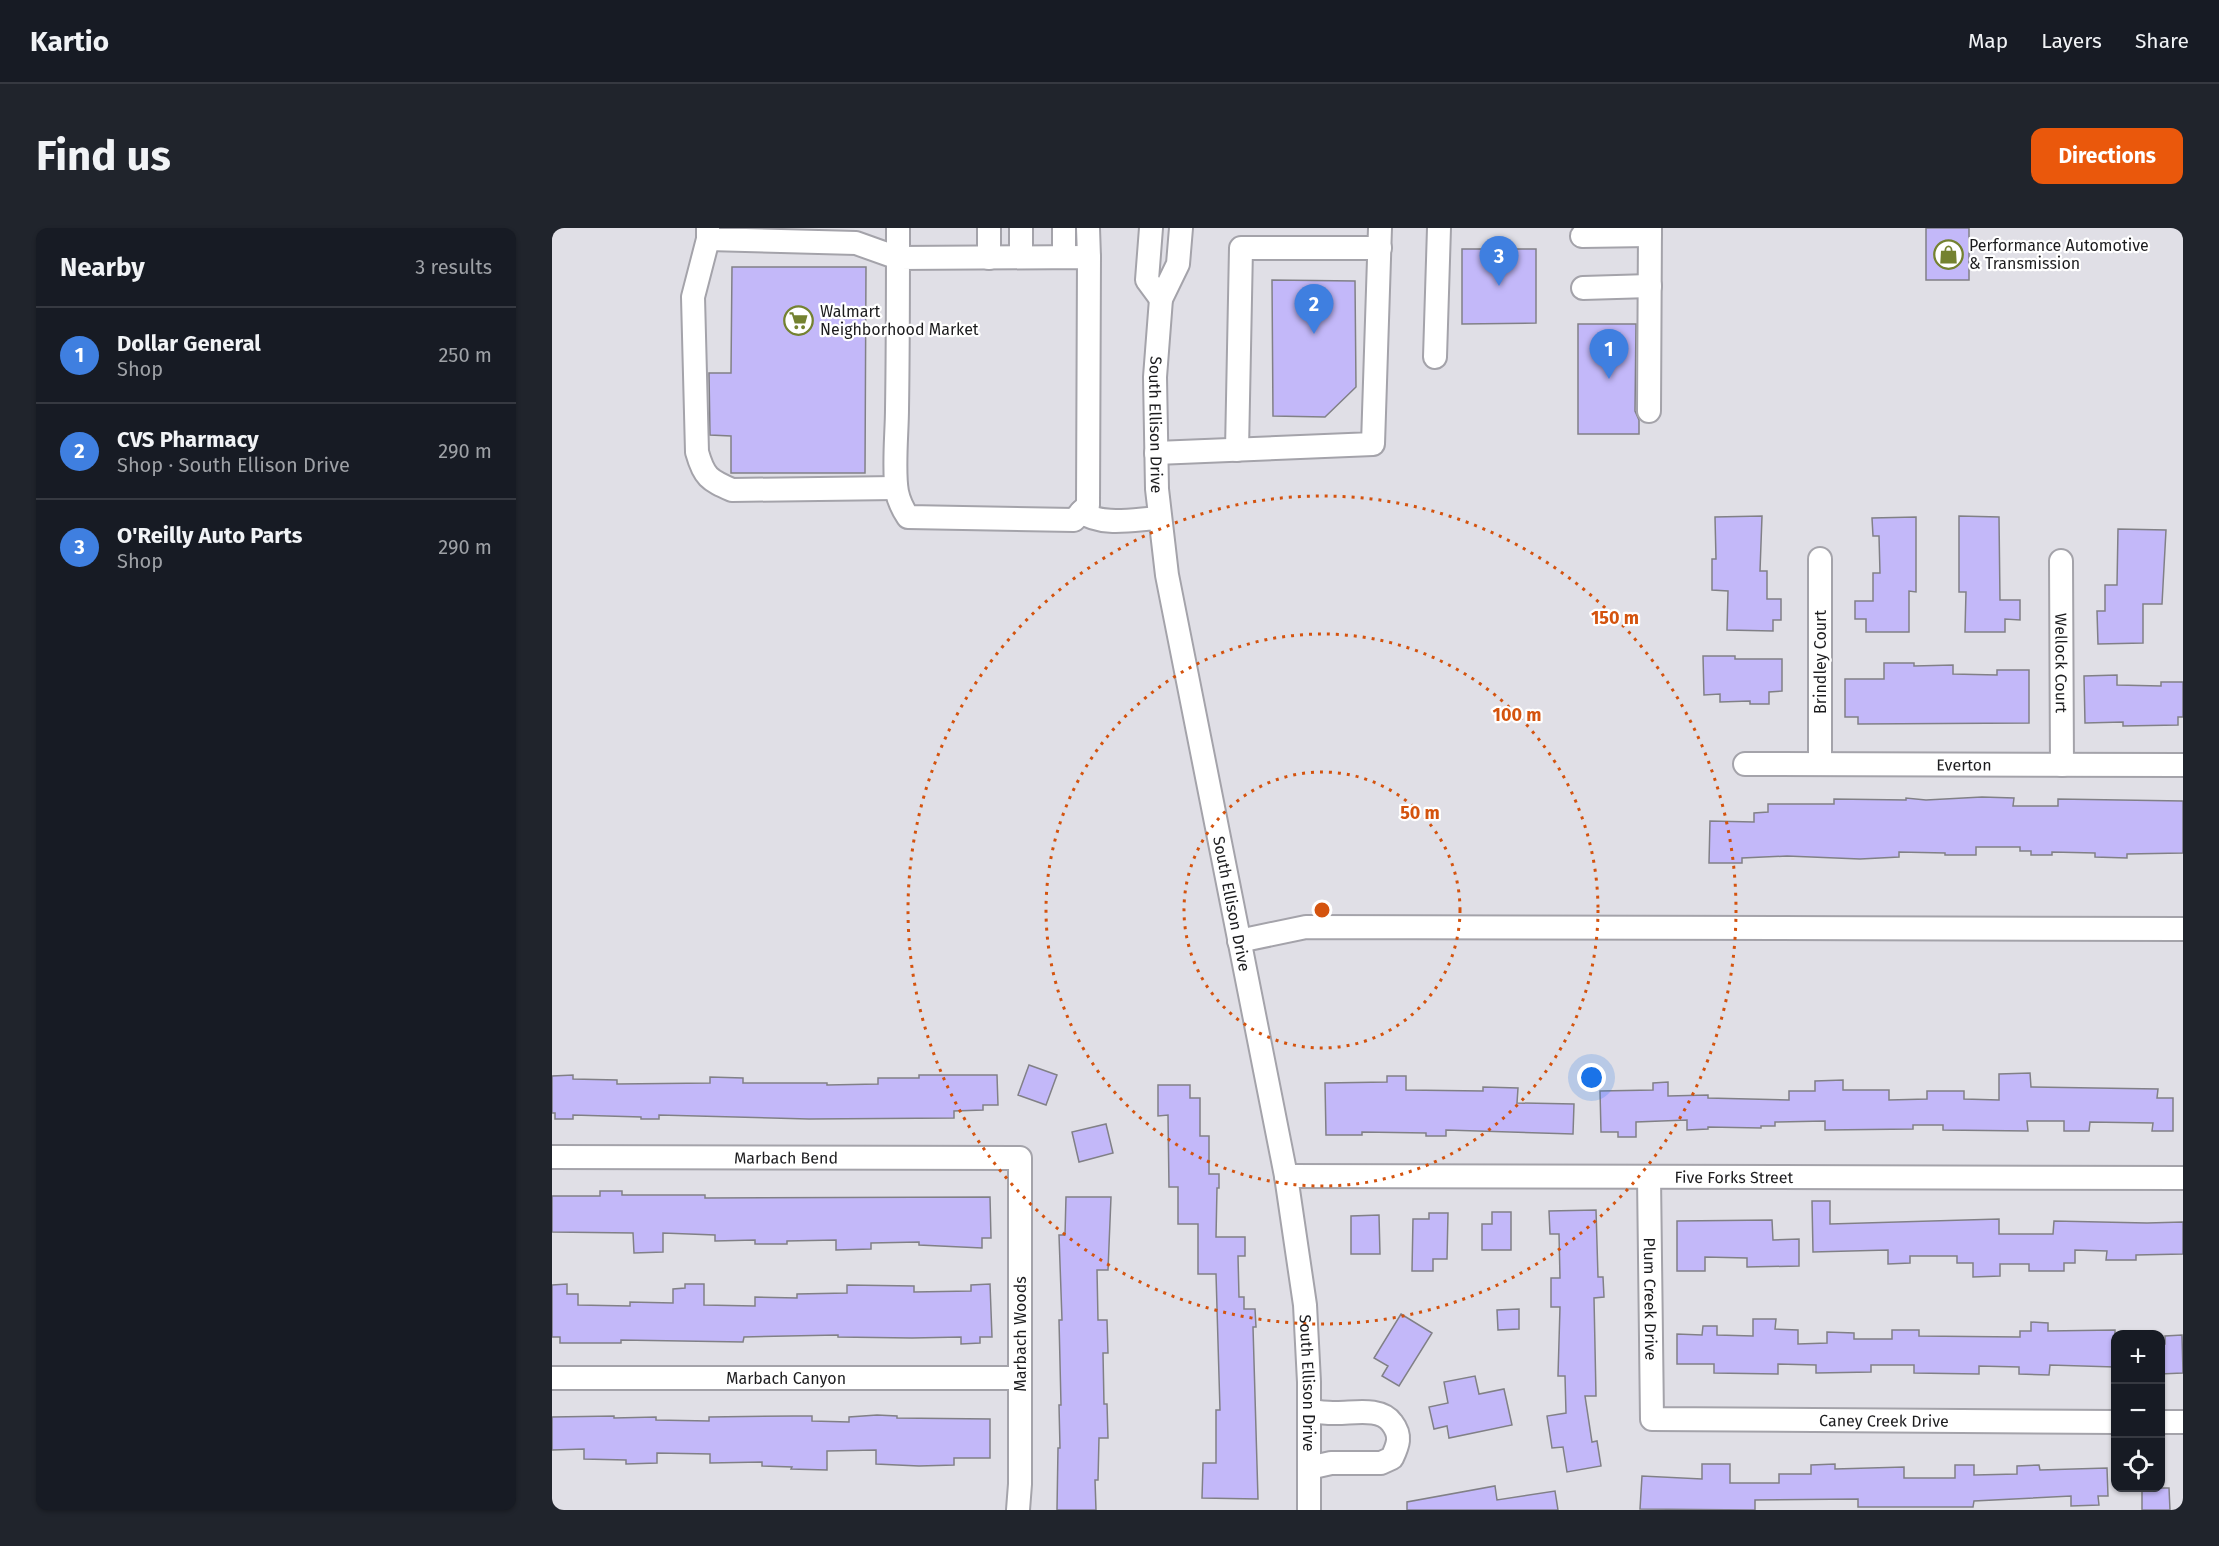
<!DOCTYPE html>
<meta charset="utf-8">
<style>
:root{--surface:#171b24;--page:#20242c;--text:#f1f3f6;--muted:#9ea1a6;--line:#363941;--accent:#ea580c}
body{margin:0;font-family:"Fira Sans",sans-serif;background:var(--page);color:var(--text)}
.controls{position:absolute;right:18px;bottom:18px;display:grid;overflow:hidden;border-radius:12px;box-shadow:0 2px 4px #0004}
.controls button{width:54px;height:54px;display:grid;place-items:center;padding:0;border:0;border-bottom:2px solid var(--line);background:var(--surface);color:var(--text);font:30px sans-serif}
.you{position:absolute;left:1040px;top:850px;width:21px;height:21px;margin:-15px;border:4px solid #fff;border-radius:50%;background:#1a73e8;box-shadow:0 0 0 9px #1a73e833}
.badge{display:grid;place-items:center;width:39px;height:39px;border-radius:50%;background:var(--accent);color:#fff;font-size:20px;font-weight:700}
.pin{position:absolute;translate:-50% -50px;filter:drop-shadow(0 2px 3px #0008)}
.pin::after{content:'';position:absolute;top:32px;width:21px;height:18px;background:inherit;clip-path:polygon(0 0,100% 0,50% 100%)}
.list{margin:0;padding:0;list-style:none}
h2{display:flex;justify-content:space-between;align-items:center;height:78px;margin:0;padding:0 24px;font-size:26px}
h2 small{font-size:20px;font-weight:400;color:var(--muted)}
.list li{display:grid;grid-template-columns:39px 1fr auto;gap:18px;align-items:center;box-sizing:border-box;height:96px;padding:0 24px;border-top:2px solid var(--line)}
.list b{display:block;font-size:22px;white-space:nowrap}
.list p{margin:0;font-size:20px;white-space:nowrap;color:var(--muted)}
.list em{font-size:20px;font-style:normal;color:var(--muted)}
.icon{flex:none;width:33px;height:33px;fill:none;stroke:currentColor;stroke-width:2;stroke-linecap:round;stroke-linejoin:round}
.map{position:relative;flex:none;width:1631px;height:1282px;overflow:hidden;border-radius:12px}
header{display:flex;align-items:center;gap:36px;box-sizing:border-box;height:84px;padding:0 30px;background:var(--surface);border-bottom:2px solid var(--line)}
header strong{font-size:28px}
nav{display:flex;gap:33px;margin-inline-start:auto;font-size:21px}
.intro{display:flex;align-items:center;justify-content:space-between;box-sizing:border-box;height:144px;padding:0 36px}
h1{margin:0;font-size:42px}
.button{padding:15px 27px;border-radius:12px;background:var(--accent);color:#fff;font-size:21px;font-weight:700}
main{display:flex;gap:36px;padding:0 36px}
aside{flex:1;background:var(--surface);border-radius:12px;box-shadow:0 2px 4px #0004}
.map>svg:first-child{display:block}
.building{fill:#c3b8f9;stroke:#818086;stroke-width:1.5}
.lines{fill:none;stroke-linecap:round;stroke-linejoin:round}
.minor-casing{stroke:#a4a3aa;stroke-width:26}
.minor{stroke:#fff;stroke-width:22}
.ring{fill:none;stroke:#d4530e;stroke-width:3;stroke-dasharray:3 6}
.labels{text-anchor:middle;stroke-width:4.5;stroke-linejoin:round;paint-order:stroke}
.poi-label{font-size:16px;fill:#1c1c1e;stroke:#fff;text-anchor:start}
.street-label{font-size:16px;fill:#1c1c1e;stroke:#fff}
.centre{fill:#d4530e;stroke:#fff;stroke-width:3}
.ring-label{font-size:18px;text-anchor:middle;font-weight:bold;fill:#d4530e;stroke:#fff;stroke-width:4.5;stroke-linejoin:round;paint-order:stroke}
</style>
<header>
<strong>Kartio</strong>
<nav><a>Map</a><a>Layers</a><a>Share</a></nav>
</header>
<div class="intro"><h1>Find us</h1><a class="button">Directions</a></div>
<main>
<aside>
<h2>Nearby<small>3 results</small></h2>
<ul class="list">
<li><span class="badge" style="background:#3f7fe0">1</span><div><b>Dollar General</b><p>Shop</p></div><em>250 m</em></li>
<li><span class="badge" style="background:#3f7fe0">2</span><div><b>CVS Pharmacy</b><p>Shop · South Ellison Drive</p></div><em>290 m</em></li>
<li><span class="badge" style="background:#3f7fe0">3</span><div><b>O'Reilly Auto Parts</b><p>Shop</p></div><em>290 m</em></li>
</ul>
</aside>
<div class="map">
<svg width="1631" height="1282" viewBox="0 0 1631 1282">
<rect width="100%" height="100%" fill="#e0dfe6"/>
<path class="building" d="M 1374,0 L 1417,0 L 1417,52 L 1374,52 Z
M 910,21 L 984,21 L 984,95 L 910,96 Z
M 180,39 L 314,39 L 313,245 L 179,245 L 179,208 L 158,207 L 157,145 L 179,145 Z
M 720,52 L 803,53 L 804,159 L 773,189 L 721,188 Z
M 1026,96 L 1084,96 L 1083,183 L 1087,192 L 1087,206 L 1026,206 Z
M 1210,288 L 1208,343 L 1215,343 L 1215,371 L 1229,371 L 1229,392 L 1221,392 L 1221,403 L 1175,402 L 1176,363 L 1160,362 L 1160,331 L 1164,331 L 1163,289 Z
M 1407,288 L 1447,289 L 1448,372 L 1468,372 L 1468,392 L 1453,391 L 1453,404 L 1413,404 L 1414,364 L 1407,364 Z
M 1364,289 L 1364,364 L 1357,363 L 1357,404 L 1314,404 L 1314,391 L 1303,391 L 1303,373 L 1321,373 L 1321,345 L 1328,345 L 1327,308 L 1321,308 L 1320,290 Z
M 1566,301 L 1614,302 L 1610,376 L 1591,376 L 1591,415 L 1546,416 L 1545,383 L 1553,383 L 1553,357 L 1565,357 Z
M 1151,428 L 1183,428 L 1183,431 L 1230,431 L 1230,463 L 1217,464 L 1217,476 L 1198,476 L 1198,473 L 1168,474 L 1168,466 L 1152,467 Z
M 1332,435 L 1362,435 L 1362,438 L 1401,437 L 1401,446 L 1445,447 L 1445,442 L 1477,442 L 1477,495 L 1306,496 L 1306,489 L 1293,489 L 1293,451 L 1332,451 Z
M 1565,447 L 1565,457 L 1609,458 L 1609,454 L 1631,454 L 1631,489 L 1626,489 L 1626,497 L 1571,498 L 1571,494 L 1533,495 L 1532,448 Z
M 1430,569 L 1462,570 L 1461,578 L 1506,578 L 1506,571 L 1631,573 L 1631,625 L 1575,626 L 1575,630 L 1543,629 L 1543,625 L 1500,624 L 1500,627 L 1479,627 L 1479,623 L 1468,623 L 1468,619 L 1424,619 L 1424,627 L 1393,627 L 1393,625 L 1347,624 L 1347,629 L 1308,631 L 1235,628 L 1190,630 L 1190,635 L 1157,635 L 1158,593 L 1202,594 L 1202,585 L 1216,584 L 1216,576 L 1282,576 L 1282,571 L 1354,572 L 1354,570 L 1374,572 Z
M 477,837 L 505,847 L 494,877 L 466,867 Z
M 1478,845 L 1479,859 L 1606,861 L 1605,870 L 1621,870 L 1621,903 L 1600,903 L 1601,895 L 1538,894 L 1537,903 L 1512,903 L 1512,893 L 1475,893 L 1476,903 L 1391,902 L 1391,897 L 1361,897 L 1361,901 L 1273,902 L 1273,893 L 1223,894 L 1223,898 L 1209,898 L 1209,900 L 1156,899 L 1156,901 L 1135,902 L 1135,892 L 1084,894 L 1084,909 L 1066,909 L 1066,904 L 1049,904 L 1048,863 L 1101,862 L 1101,855 L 1116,854 L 1116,868 L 1156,867 L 1156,870 L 1237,872 L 1237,863 L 1263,863 L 1263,853 L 1291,852 L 1291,862 L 1337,862 L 1337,872 L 1375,871 L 1375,863 L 1412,863 L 1412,871 L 1447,872 L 1447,846 Z
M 21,847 L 21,851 L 65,852 L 65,856 L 158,855 L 158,849 L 191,850 L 191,855 L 275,855 L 275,857 L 326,856 L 326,850 L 367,850 L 367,847 L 445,847 L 446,877 L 431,877 L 431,882 L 402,883 L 402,890 L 257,891 L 107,887 L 107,891 L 89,891 L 89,889 L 21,887 L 21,891 L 3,891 L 3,885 L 0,885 L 0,848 Z
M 835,848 L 854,848 L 854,862 L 931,863 L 931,859 L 966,860 L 965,875 L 1022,876 L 1021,906 L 894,902 L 894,908 L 874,908 L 874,905 L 810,904 L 810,907 L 774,907 L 773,855 L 835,854 Z
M 606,857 L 638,857 L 638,870 L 648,870 L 648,908 L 657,908 L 657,946 L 667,946 L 667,960 L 665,960 L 664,1009 L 693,1009 L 693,1028 L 686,1028 L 687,1069 L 692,1069 L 692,1081 L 703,1081 L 704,1099 L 701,1099 L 706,1271 L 650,1270 L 651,1235 L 664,1235 L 664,1182 L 668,1182 L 664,1046 L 646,1046 L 646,996 L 626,996 L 626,959 L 617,959 L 616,887 L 606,888 Z
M 554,896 L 561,925 L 527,934 L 520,904 Z
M 48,963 L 70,963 L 70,967 L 153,967 L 153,970 L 438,969 L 439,1010 L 430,1010 L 430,1020 L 367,1017 L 367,1014 L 319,1015 L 319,1021 L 284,1022 L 284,1012 L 235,1013 L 235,1016 L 203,1016 L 203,1012 L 163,1013 L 163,1007 L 111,1005 L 111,1024 L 82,1025 L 81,1005 L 0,1004 L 0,968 L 48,968 Z
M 514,969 L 559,969 L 556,1042 L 545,1042 L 546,1092 L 555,1092 L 556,1125 L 551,1125 L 552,1176 L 555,1176 L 556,1210 L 547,1210 L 546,1252 L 543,1252 L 544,1282 L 505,1282 L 506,1220 L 508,1220 L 507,1177 L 509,1177 L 507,1092 L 510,1092 L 507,1007 L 513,1007 Z
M 1260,973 L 1278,973 L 1278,996 L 1447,991 L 1447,1006 L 1501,1006 L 1502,993 L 1595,995 L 1631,994 L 1631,1026 L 1584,1027 L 1584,1032 L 1554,1032 L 1555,1023 L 1523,1022 L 1523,1035 L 1512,1035 L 1512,1043 L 1477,1043 L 1477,1036 L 1448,1036 L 1448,1048 L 1421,1049 L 1421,1035 L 1405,1035 L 1405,1028 L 1358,1028 L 1358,1035 L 1336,1036 L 1336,1022 L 1261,1024 Z
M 1044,982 L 1046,1049 L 1051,1049 L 1052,1069 L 1042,1070 L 1044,1168 L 1033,1168 L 1040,1214 L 1045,1213 L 1049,1238 L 1015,1244 L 1011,1219 L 1000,1220 L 995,1188 L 1014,1185 L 1013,1148 L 1006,1148 L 1008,1079 L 999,1079 L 999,1050 L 1008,1050 L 1007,1006 L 998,1006 L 997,983 Z
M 940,984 L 959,984 L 959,1022 L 930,1022 L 930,996 L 940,996 Z
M 877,985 L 896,985 L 895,1031 L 881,1031 L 881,1043 L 860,1043 L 861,991 L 877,991 Z
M 827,987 L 828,1026 L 799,1026 L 799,988 Z
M 1220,992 L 1221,1012 L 1247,1011 L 1247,1038 L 1195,1039 L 1195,1030 L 1153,1029 L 1153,1043 L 1125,1043 L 1125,993 Z
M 15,1056 L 15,1066 L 26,1066 L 26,1077 L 78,1078 L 78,1074 L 121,1075 L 121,1061 L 133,1060 L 133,1056 L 152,1056 L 152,1077 L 203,1078 L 203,1069 L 245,1070 L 245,1066 L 295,1065 L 295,1057 L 362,1058 L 362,1064 L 419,1063 L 419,1057 L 438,1056 L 440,1109 L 428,1109 L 428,1115 L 409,1116 L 409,1109 L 360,1110 L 286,1109 L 286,1107 L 192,1109 L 191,1114 L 69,1112 L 69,1115 L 8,1115 L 8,1109 L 0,1109 L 0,1057 Z
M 967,1081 L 967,1101 L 946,1102 L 945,1082 Z
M 849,1086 L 880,1105 L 847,1158 L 830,1148 L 836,1138 L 822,1130 Z
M 1201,1091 L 1224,1091 L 1223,1101 L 1246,1102 L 1246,1116 L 1275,1115 L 1275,1104 L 1302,1105 L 1302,1111 L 1340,1111 L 1340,1102 L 1367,1102 L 1367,1108 L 1468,1109 L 1468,1103 L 1479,1103 L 1479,1094 L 1496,1095 L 1496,1103 L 1563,1102 L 1563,1139 L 1498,1137 L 1497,1147 L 1467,1146 L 1467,1139 L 1427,1138 L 1427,1146 L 1362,1145 L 1362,1137 L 1319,1137 L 1319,1144 L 1264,1145 L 1264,1137 L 1226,1136 L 1226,1146 L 1162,1145 L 1162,1136 L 1125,1136 L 1125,1106 L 1150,1107 L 1151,1098 L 1165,1098 L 1165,1107 L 1201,1108 Z
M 1630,1107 L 1631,1145 L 1608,1146 L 1608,1116 L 1613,1116 L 1613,1108 Z
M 923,1148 L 927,1166 L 952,1161 L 960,1197 L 897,1210 L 895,1198 L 882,1201 L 877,1179 L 896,1175 L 892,1154 Z
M 325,1187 L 345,1188 L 345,1190 L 438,1191 L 438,1230 L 402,1230 L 402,1237 L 367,1238 L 324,1236 L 324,1222 L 275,1223 L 275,1242 L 239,1241 L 240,1239 L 210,1238 L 210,1234 L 158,1235 L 158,1226 L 105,1225 L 105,1235 L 74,1236 L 74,1232 L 32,1231 L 32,1221 L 0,1222 L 0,1189 L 62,1188 L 62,1190 L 104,1189 L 104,1192 L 157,1193 L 157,1189 L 241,1188 L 260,1188 L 260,1193 L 297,1194 L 297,1189 Z
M 1150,1236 L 1178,1236 L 1178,1255 L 1227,1255 L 1227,1246 L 1259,1246 L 1259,1237 L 1283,1236 L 1283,1241 L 1352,1239 L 1352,1250 L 1403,1250 L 1403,1237 L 1422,1237 L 1422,1247 L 1465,1246 L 1465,1238 L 1487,1237 L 1488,1242 L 1555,1240 L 1556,1268 L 1546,1268 L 1547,1277 L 1519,1278 L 1519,1268 L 1422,1273 L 1421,1279 L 1306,1279 L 1306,1271 L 1203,1272 L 1203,1282 L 1088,1281 L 1090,1248 L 1150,1251 Z
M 943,1258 L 945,1272 L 1003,1263 L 1006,1282 L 855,1282 L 855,1274 Z
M 1590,1260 L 1617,1260 L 1618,1282 L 1590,1282 Z"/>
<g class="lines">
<defs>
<g id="minor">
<path d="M 156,0 L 156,11 L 304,15 L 346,30 L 537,29 L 536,277 L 522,292 L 356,289 C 350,280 347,274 345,264 C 341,242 345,204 345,181 C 346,120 346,60 346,0"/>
<path d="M 469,0 L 469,29"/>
<path d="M 512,0 L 512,29"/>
<path d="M 536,0 L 537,29"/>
<path d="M 599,0 L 595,52 L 609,71"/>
<path id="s1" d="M 629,0 L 626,36 L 609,71 L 603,149 L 605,261 L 615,347 L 734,948 L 753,1077 L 757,1154 L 757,1282"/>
<path d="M 1030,8 L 1098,7"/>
<path d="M 156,11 L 141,69 L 145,224 C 152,249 157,252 180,262 L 344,260"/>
<path d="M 437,30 L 437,0"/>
<path d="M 1031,60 L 1098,58"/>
<path d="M 883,129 L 887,0"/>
<path d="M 1097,183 L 1098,0"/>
<path d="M 685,222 L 689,20 L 828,20"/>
<path d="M 604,225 L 821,216 L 828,0"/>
<path d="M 529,284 C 551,299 583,291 608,290"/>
<path d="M 1268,331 L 1268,536"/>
<path id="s2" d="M 1509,333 L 1510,537"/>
<path id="s3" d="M 1193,536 L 1631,537"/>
<path d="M 687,713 L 754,699 L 1631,701"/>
<path id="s4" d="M 0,929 L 468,930 L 468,1256 L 466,1282"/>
<path id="s5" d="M 734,948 L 1631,950"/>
<path id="s6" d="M 1097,949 L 1100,1191 L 1564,1194"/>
<path id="s7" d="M 0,1150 L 468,1150"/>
<path d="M 757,1183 C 765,1184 773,1185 781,1185 C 799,1186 828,1178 840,1195 C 850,1208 846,1217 840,1230 L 829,1235 L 779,1235 L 757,1240"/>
<path d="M 1608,1194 L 1631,1194"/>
</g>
</defs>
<use href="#minor" class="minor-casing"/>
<use href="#minor" class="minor"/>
</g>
<g class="ring">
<circle cx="770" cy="682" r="138"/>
<circle cx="770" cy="682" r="276"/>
<circle cx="770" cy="682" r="414"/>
</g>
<defs>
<symbol id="shop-ring" viewBox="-11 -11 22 22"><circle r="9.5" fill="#fff" stroke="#748230" stroke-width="1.5"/><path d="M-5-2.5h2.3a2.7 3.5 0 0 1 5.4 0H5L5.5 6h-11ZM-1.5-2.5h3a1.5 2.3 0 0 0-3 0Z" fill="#748230"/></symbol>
<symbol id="supermarket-ring" viewBox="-11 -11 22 22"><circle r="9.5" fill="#fff" stroke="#748230" stroke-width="1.5"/><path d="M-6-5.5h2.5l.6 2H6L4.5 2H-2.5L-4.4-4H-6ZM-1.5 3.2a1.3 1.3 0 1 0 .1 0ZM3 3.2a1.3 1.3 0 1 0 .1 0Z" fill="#748230"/></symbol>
</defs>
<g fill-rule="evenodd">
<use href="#shop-ring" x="1380" y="10" width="33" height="33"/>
<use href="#supermarket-ring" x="230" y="76" width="33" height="33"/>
</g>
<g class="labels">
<g class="poi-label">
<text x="1417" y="23">Performance Automotive<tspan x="1417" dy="18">&amp; Transmission</tspan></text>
<text x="268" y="89">Walmart<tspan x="268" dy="18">Neighborhood Market</tspan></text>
</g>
<g class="street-label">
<text dy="6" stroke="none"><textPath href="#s1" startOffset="201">South Ellison Drive</textPath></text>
<text transform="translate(1268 434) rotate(-90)" y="6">Brindley Court</text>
<text dy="6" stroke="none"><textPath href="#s2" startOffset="102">Wellock Court</textPath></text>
<text dy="6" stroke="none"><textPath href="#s3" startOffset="219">Everton</textPath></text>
<text dy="6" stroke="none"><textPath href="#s1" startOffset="687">South Ellison Drive</textPath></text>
<text dy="6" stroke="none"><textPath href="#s4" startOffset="234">Marbach Bend</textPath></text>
<text dy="6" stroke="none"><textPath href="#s5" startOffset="448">Five Forks Street</textPath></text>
<text dy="6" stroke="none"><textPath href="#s6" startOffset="122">Plum Creek Drive</textPath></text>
<text transform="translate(468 1106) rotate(-90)" y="6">Marbach Woods</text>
<text dy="6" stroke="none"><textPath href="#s7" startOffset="234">Marbach Canyon</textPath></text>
<text dy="6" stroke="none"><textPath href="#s1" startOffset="1173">South Ellison Drive</textPath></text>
<text dy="6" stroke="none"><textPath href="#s6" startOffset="474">Caney Creek Drive</textPath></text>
</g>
</g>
<circle cx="770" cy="682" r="9" class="centre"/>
<g class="ring-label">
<text x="1063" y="396">150 m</text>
<text x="965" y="493">100 m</text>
<text x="868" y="591">50 m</text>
</g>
</svg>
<div class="controls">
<button>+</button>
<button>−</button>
<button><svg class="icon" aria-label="locate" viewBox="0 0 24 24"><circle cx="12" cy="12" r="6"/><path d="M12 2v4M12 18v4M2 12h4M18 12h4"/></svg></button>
</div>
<div class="you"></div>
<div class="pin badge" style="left:1057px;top:151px;background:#3f7fe0">1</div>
<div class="pin badge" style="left:762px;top:106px;background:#3f7fe0">2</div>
<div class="pin badge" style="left:947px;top:58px;background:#3f7fe0">3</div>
</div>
</main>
